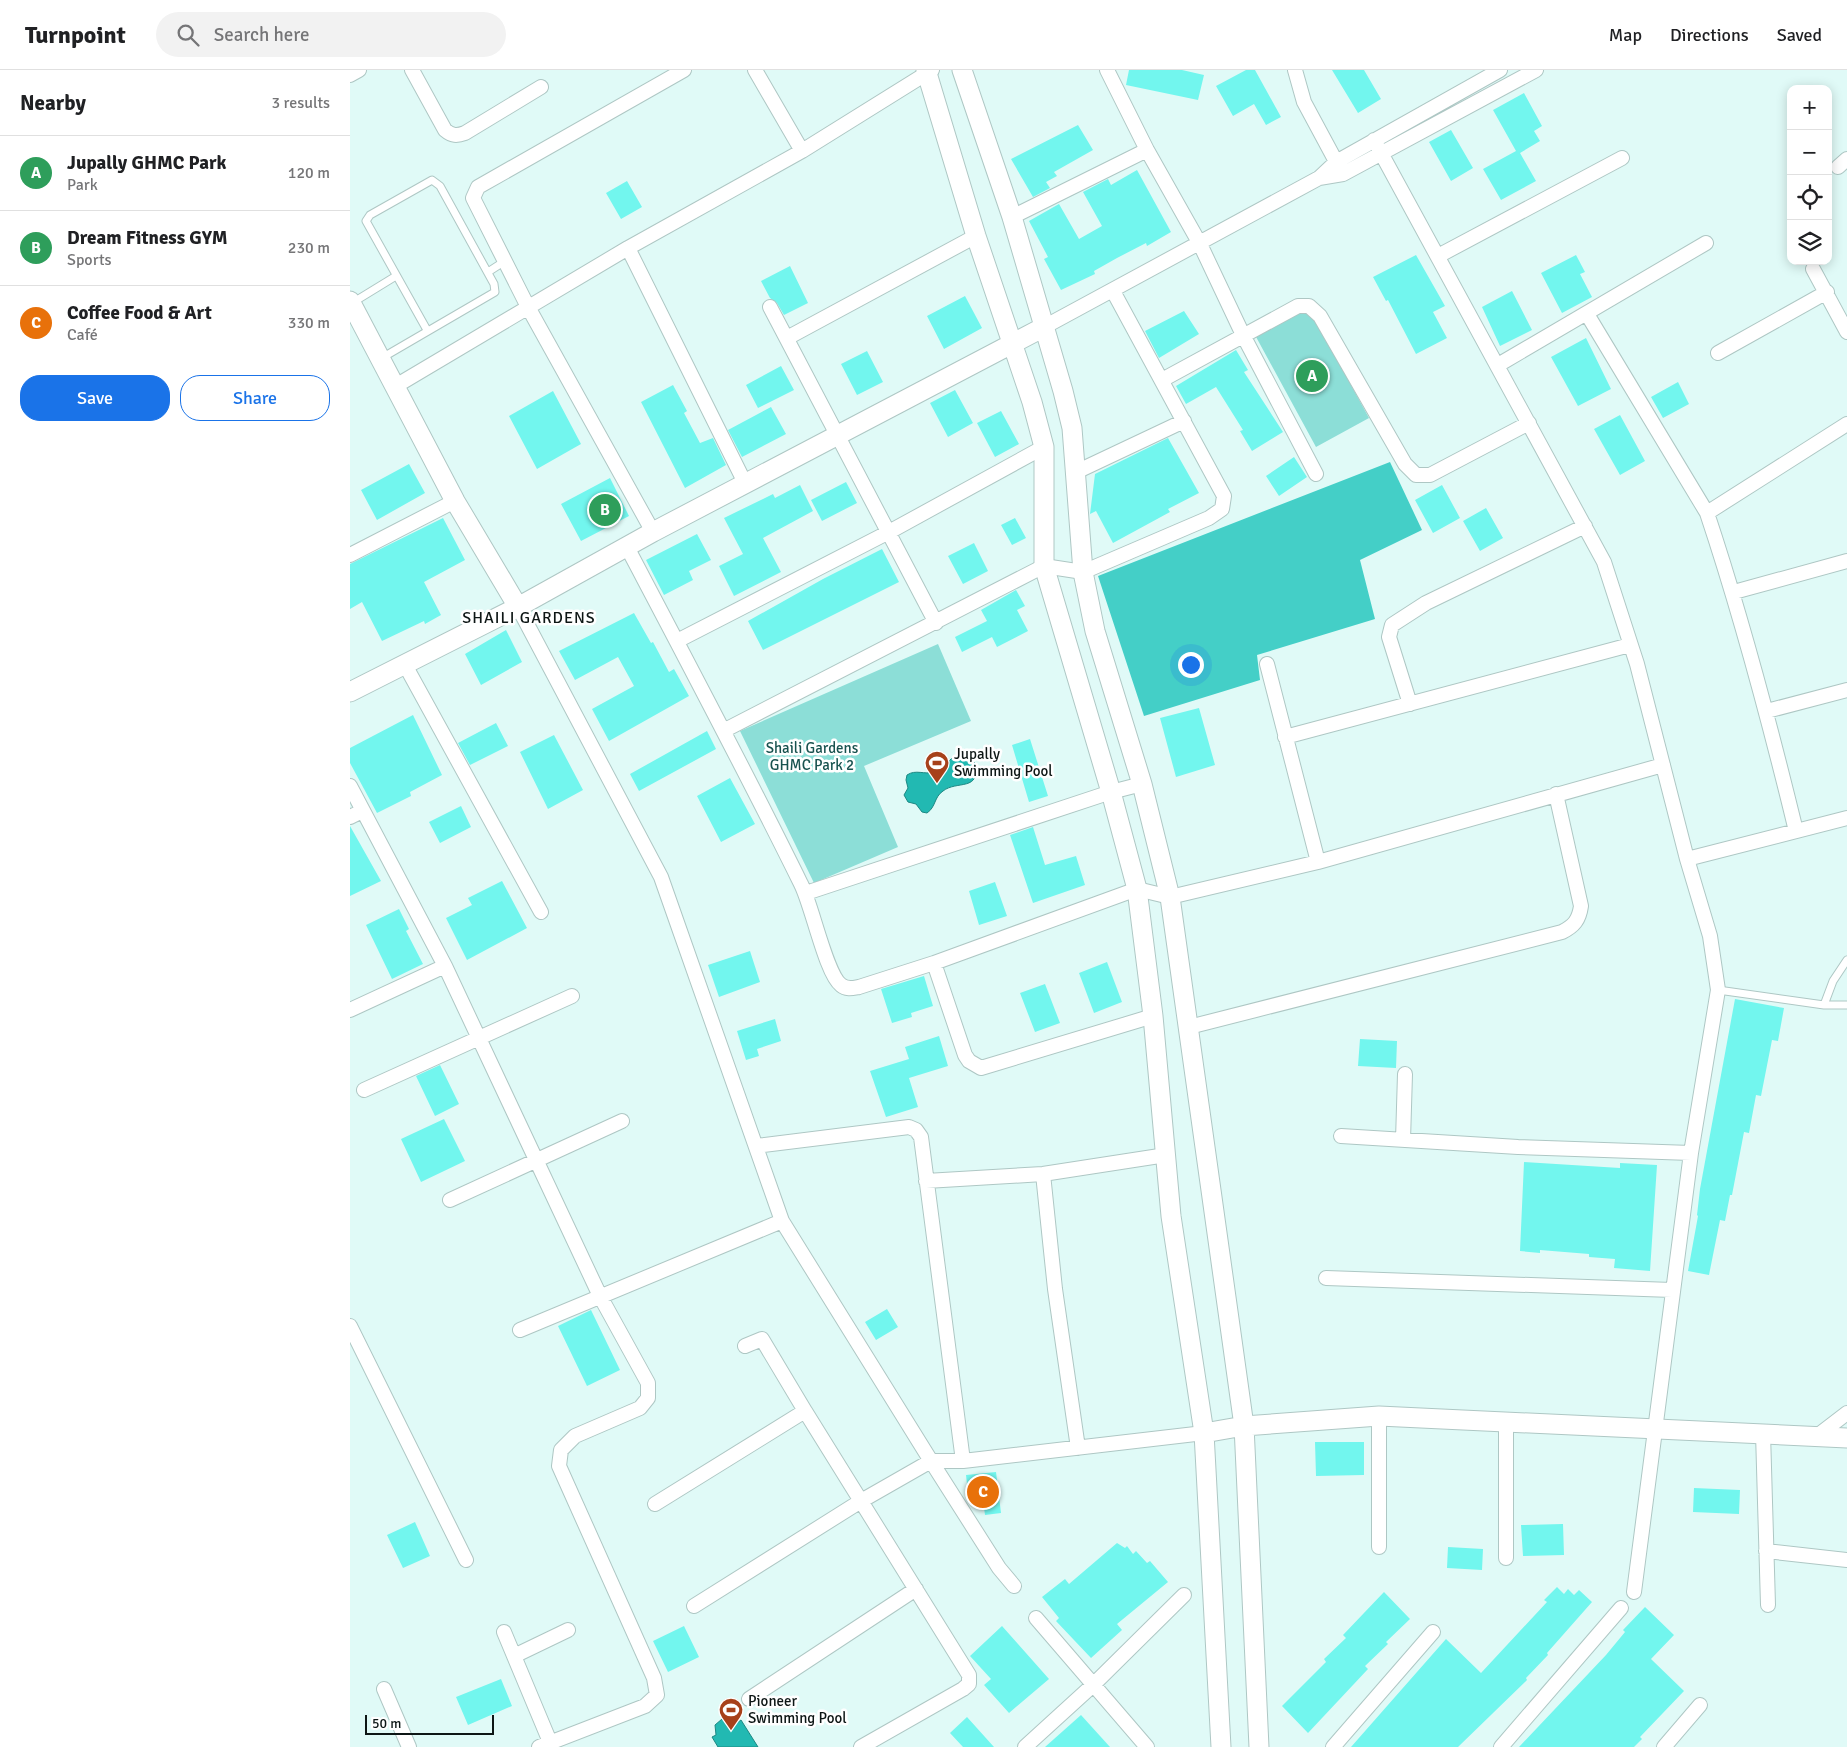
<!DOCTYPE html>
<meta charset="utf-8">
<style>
:root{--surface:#fff;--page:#f2f2f2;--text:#202124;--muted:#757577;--line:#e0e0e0;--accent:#1a73e8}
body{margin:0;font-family:Signika,sans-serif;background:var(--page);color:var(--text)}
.controls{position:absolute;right:15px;top:15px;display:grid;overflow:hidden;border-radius:10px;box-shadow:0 2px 12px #0003}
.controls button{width:45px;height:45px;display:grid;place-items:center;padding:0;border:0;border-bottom:1px solid var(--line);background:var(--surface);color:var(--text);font:25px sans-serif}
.scale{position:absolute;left:15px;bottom:12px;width:129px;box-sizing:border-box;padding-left:5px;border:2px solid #0d1615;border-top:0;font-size:14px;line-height:18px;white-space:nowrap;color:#0d1615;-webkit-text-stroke:4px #fff;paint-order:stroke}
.you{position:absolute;left:840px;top:594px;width:18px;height:18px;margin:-12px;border:4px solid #fff;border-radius:50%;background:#1a73e8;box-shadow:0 0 0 8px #1a73e833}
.badge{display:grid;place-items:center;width:32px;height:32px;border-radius:50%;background:var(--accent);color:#fff;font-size:16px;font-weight:700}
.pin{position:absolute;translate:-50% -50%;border:2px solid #fff;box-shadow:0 1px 5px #0006}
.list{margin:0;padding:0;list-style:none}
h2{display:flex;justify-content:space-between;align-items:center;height:65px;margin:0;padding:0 20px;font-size:21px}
h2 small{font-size:16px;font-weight:400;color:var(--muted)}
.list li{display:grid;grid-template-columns:32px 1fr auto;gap:15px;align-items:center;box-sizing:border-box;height:75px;padding:0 20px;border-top:1px solid var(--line)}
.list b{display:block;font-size:19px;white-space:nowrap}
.list p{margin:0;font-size:16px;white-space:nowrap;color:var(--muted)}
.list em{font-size:16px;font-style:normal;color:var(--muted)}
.actions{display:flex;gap:10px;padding:15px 20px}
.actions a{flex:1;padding:11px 0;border:1px solid var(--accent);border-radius:20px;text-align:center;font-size:18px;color:var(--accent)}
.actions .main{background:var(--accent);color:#fff}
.icon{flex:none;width:28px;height:28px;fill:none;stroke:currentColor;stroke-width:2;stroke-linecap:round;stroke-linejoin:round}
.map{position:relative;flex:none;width:1497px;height:1677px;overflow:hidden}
header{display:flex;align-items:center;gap:30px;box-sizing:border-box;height:70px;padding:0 25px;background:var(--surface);border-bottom:1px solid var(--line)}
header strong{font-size:24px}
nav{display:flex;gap:28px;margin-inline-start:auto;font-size:18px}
.search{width:350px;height:45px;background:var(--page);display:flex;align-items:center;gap:12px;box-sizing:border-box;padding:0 18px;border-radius:28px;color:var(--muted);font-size:19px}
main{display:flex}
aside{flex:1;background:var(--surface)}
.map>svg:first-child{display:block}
.green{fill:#8cded7}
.forest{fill:#44cfc7}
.water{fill:#22b9b2;stroke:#1c8883}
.building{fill:#72f6ee}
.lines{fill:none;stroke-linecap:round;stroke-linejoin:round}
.lane-casing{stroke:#aec7c4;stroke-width:9}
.street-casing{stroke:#aec7c4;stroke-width:16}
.secondary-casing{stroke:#aec7c4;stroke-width:21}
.lane{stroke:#fff;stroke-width:7}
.street{stroke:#fff;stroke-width:14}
.secondary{stroke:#fff;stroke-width:19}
.labels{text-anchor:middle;stroke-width:5;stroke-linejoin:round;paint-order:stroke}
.park-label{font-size:15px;fill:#18524f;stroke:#fff}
.poi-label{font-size:15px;fill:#0d1615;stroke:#fff;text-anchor:start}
.neighbourhood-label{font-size:16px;letter-spacing:1px;fill:#0d1615;stroke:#fff}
</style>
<header>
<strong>Turnpoint</strong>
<div class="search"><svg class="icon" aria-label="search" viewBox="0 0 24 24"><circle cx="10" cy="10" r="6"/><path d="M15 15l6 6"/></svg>Search here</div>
<nav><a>Map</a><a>Directions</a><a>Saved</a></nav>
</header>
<main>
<aside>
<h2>Nearby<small>3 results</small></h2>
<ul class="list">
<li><span class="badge" style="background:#2e9e5b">A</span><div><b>Jupally GHMC Park</b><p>Park</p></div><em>120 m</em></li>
<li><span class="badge" style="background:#2e9e5b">B</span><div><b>Dream Fitness GYM</b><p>Sports</p></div><em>230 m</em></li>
<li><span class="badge" style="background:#e8710a">C</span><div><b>Coffee Food &amp; Art</b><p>Café</p></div><em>330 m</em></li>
</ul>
<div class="actions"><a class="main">Save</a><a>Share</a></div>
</aside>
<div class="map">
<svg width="1497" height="1677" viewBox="0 0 1497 1677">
<rect width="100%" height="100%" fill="#e0faf7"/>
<path class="green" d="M 958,236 L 1019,348 L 966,377 L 905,265 Z
M 588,574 L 621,651 L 514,696 L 548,777 L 464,813 L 390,661 Z"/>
<path class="forest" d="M 1040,392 L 1072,460 L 1010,490 L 1025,549 L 907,585 L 910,610 L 794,646 L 748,506 Z"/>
<path class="water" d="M 613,684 L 625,693 C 631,722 607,710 593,721 C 584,727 586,737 577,743 L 572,742 L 566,734 L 558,732 L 554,725 L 558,718 L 556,710 L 557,705 C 566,699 574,705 584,702 C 597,699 599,684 613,684 Z
M 381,1648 L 388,1652 L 391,1650 L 408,1677 L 368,1677 L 362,1667 L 366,1665 L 365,1655 L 372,1649 Z"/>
<path class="building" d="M 779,0 L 832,0 L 854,5 L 848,30 L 776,15 Z
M 896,0 L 905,0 L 931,47 L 916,55 L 904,34 L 883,46 L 866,16 Z
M 982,0 L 1014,0 L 1031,29 L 1008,43 Z
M 1174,23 L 1192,56 L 1184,61 L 1190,71 L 1170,83 L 1186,111 L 1151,130 L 1133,99 L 1166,81 L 1143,40 Z
M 728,55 L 743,80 L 704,102 L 707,106 L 696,112 L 700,118 L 683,127 L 661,89 Z
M 1101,60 L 1123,98 L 1101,111 L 1079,72 Z
M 787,100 L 821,162 L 797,176 L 796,173 L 767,188 L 744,201 L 745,204 L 711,220 L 694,189 L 698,187 L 679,151 L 709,134 L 729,169 L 752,156 L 733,122 L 758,109 L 761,115 Z
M 277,111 L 292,137 L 271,149 L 256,123 Z
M 1066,185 L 1095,236 L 1083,242 L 1097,268 L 1066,284 L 1038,230 L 1036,231 L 1023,207 Z
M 1226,185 L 1235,202 L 1230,204 L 1242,227 L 1212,243 L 1191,203 Z
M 440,196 L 458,233 L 434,245 L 427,233 L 420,228 L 411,211 Z
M 1162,221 L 1182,260 L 1150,276 L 1132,237 Z
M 615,226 L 632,258 L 594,279 L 577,246 Z
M 834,241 L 849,264 L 809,288 L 795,261 Z
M 1236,268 L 1261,319 L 1228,336 L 1201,287 Z
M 886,280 L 898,300 L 894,302 L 933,362 L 902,381 L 890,361 L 893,360 L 866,317 L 836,334 L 826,316 Z
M 517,281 L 533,312 L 507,325 L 491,294 Z
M 431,296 L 444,320 L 408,338 L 396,315 Z
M 1328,312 L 1339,334 L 1313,348 L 1301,327 Z
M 323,315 L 337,341 L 334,343 L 350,373 L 363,368 L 376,395 L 335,418 L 291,332 Z
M 605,320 L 623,353 L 598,367 L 580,333 Z
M 203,321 L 231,374 L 187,399 L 159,346 Z
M 421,337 L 436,364 L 392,387 L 378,360 Z
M 651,341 L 669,374 L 645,387 L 627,353 Z
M 1270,345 L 1295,391 L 1270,405 L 1244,359 Z
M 818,368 L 849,423 L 818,439 L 820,442 L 763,473 L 746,441 L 740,444 L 745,404 Z
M 944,387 L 957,407 L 929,426 L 916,406 Z
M 59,394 L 75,423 L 27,450 L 11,420 Z
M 260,408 L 279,446 L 231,471 L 211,434 Z
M 496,412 L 507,433 L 472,451 L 461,430 Z
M 450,415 L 463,441 L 413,468 L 431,502 L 384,526 L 369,496 L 393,484 L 374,448 L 423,424 L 425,428 Z
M 1092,415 L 1110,448 L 1083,463 L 1065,430 Z
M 1136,438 L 1153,468 L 1130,481 L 1113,451 Z
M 93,448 L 115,490 L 74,512 L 91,545 L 75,554 L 74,551 L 32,571 L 12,532 L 0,539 L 0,494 Z
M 665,448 L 676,468 L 662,475 L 651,455 Z
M 347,464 L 361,490 L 339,501 L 343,510 L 314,525 L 296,490 Z
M 624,473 L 638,501 L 613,514 L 598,486 Z
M 532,479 L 549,512 L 413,580 L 398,551 L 473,509 Z
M 666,520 L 675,536 L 667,540 L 678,561 L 647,577 L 642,567 L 612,582 L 605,567 L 637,551 L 631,540 Z
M 284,543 L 301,573 L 303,572 L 319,602 L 324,599 L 339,626 L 259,671 L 242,639 L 284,616 L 268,587 L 225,610 L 209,581 Z
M 156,560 L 172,592 L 131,615 L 115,584 Z
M 849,638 L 865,695 L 826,707 L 810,648 Z
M 63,645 L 92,705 L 60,722 L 61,726 L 27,743 L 0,693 L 0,678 Z
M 146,653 L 158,676 L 120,695 L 108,673 Z
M 357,661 L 366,679 L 289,721 L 280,704 Z
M 204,665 L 233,720 L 198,739 L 170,682 Z
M 680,669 L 698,726 L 679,732 L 662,675 Z
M 380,708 L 405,754 L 371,772 L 347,726 Z
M 111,736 L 121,757 L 90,773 L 79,752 Z
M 0,756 L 31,811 L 0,826 Z
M 683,757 L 695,795 L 726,786 L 735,815 L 683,833 L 660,765 Z
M 152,811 L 177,858 L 117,890 L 96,848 L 122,835 L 118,828 Z
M 645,812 L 657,846 L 629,855 L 619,821 Z
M 49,839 L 59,859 L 56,861 L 73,894 L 42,909 L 16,855 Z
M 400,881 L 410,912 L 369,927 L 358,895 Z
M 757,892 L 772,932 L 744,943 L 729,903 Z
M 574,906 L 583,936 L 561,943 L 562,947 L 542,953 L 531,919 Z
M 695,914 L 710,953 L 685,962 L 670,923 Z
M 1385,929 L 1434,938 L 1428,971 L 1422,970 L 1411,1026 L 1406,1025 L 1399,1063 L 1394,1062 L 1382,1125 L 1380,1125 L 1375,1151 L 1370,1150 L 1359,1205 L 1338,1201 L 1348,1146 L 1347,1145 L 1350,1119 Z
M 425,949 L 431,971 L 407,979 L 409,986 L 396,990 L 387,961 Z
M 589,966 L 598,996 L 559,1008 L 568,1037 L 536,1047 L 520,1001 L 559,989 L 555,977 Z
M 1010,969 L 1047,971 L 1046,998 L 1008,996 Z
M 90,995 L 109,1034 L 85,1046 L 66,1006 Z
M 94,1049 L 115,1091 L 71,1112 L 51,1069 Z
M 1174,1092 L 1270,1098 L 1270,1093 L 1307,1095 L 1300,1201 L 1264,1198 L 1265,1189 L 1239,1187 L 1239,1184 L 1190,1180 L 1190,1183 L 1170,1181 Z
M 537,1239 L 548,1257 L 526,1270 L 515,1252 Z
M 241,1240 L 270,1300 L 237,1316 L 208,1256 Z
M 965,1372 L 1014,1372 L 1014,1405 L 966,1406 Z
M 646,1402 L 651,1443 L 635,1445 L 633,1430 L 627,1431 L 626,1422 L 618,1423 L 616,1405 Z
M 1344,1418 L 1390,1420 L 1389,1444 L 1343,1442 Z
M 65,1452 L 80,1486 L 53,1498 L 37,1465 Z
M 1213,1454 L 1214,1485 L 1173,1486 L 1171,1455 Z
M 767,1473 L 775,1478 L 777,1476 L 783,1484 L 786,1481 L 797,1493 L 800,1491 L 818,1512 L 767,1554 L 772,1560 L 741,1588 L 706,1551 L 709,1548 L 692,1527 L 715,1509 L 719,1514 Z
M 1098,1477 L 1133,1479 L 1132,1500 L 1097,1498 Z
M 1207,1517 L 1214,1524 L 1218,1519 L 1224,1525 L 1229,1520 L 1242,1532 L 1197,1583 L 1198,1585 L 1176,1608 L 1177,1610 L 1108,1677 L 1001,1677 L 1096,1569 L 1131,1603 L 1197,1532 L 1194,1530 Z
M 1034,1522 L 1060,1549 L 1036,1572 L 1038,1574 L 1015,1596 L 1018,1599 L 958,1663 L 932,1636 L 976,1592 L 974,1589 L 996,1568 L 993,1565 Z
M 1295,1537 L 1324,1565 L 1301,1589 L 1334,1621 L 1290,1667 L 1292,1669 L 1284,1677 L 1169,1677 L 1256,1585 L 1275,1562 L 1273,1560 Z
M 334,1556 L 349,1587 L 318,1602 L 303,1571 Z
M 652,1556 L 699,1609 L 659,1643 L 634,1615 L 641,1609 L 620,1586 Z
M 151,1609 L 162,1636 L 118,1655 L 106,1627 Z
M 731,1645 L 760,1677 L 695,1677 Z
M 617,1647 L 644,1677 L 613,1677 L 600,1663 Z"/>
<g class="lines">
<defs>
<path id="lane" d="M 138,202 L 155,191
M 2,233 L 46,206
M 30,289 L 145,222 L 144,214 L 90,116 L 82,110 L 20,145 L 16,151 L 77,260
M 1368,920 L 1474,935 L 1497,935
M 1474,935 L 1483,911 L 1497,890"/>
<path id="street" d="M 62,0 L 95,60 C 102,66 107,66 115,63 L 191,17
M 405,0 L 452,81
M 757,0 L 797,80 L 850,174 L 893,265 L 966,404
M 945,0 L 954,32 L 990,99
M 0,5 L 9,0
M 1024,70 L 1254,492 L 1287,594 L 1337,789 L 1360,866 L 1368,920 L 1341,1083 L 1284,1522
M 1488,97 L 1497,89
M 969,108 L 993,104 L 1186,0
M 662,147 L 797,80
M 278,178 L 395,413
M 1088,186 L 1272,88
M 1463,199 L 1497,262
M 420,237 L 586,553
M 1237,244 L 1357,443 L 1497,354
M 694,257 L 969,108 L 986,92 L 1150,0
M 437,268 L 626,166
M 1368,283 L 1477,222
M 1148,295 L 1356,173
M 812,310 L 948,236 L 959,236 L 970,246 L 1055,394 L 1066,405 L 1080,405 L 1179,353
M 44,317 L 278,178 L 452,81 L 582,0
M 726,402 L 834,351
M 1357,443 C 1392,548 1420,654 1446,761
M 303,462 L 178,237 L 123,128 L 128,117 L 334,0
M 277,477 C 336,589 395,700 451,814 C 462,835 476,904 491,915 C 497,920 503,918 509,917 L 584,893 L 787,819 L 820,827 L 968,792 L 1313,695
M 0,485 L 105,431
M 1384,522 L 1497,491
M 168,537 L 311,807 L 432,1151 L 581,1391 L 613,1391 L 854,1363
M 327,571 L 539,462 L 694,377
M 54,593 L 191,842
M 917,594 L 968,792
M 1060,634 L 1039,567 L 1042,555 L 1076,533 L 1235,456
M 1417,641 L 1497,620
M 375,660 L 694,496 L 733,502 L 859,448 L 872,439 L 874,426 L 763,221
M 935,667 L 1280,575
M 0,716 L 95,896 L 250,1226 L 298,1313 L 298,1328 L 290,1338 L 225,1366 L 211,1380 L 209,1396 L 304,1608 L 307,1625 L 295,1636 L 189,1677
M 0,747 L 12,741
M 1337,789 L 1497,748
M 456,823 L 761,722 L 792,714
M 584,893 L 615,985 L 619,991 L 631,998 L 803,946
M 0,940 L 95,896
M 839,957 L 1212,862 C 1224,856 1229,850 1231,836 L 1206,724
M 14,1020 L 222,926
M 991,1066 L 1168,1077 L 1341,1083
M 1053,1070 L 1055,1004
M 406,1076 L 559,1057 L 566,1060 L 571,1067 L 613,1391
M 693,1104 L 705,1219 L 728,1378
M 576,1111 L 693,1104 L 816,1085
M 100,1130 L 272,1051
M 976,1208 L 1322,1220
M 0,1256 L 116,1490
M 170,1260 L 432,1151
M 395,1276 L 412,1269 L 455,1341
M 1029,1346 L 1029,1477
M 1156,1352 L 1156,1488
M 1413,1363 L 1418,1535
M 1467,1366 L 1497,1343
M 305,1434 L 455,1341 L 619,1605 L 619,1614 L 613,1619 L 511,1677
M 1416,1481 L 1497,1490
M 344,1536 L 511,1431 L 581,1391 L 649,1498 L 664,1516
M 686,1548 L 797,1677
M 154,1562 L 200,1672
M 164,1586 L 218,1560
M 34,1619 L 59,1677
M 399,1629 L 566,1519
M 675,1677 L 743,1615 L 834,1525
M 983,1677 L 1083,1562
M 1151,1677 L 1271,1538
M 1314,1677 L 1350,1635"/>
<path id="secondary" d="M 576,0 L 626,166 L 682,332 L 694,377 L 694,496 L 761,722 L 787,819 L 803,946 L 821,1146 L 854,1363 L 871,1677
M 612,0 L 662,147 L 713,321 L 722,358 L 733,502 L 745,561 L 792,714 L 820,827 L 894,1356 L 909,1677
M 0,231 L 105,431 L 168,537
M 0,622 L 168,537 L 303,462 L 694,257
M 854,1363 L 894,1356 L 1029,1346 L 1497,1368"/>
</defs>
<use href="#lane" class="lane-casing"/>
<use href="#street" class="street-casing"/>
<use href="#secondary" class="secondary-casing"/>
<use href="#lane" class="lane"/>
<use href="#street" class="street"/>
<use href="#secondary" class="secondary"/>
</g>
<defs>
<symbol id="stadium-pin" viewBox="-11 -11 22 30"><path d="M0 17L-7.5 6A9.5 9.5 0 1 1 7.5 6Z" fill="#a7411a" stroke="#fff"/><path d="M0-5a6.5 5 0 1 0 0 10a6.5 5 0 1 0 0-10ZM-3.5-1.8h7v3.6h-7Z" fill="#fff"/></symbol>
</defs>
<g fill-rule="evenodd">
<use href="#stadium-pin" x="573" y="679" width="28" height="38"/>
<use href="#stadium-pin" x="367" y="1626" width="28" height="38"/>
</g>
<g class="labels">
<g class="park-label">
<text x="462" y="683">Shaili Gardens<tspan x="462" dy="17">GHMC Park 2</tspan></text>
</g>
<g class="poi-label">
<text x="604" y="689">Jupally<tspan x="604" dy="17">Swimming Pool</tspan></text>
<text x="398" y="1636">Pioneer<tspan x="398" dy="17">Swimming Pool</tspan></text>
</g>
<g class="neighbourhood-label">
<text x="179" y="553">SHAILI GARDENS</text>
</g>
</g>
</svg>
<div class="controls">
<button>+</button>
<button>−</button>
<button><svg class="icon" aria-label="locate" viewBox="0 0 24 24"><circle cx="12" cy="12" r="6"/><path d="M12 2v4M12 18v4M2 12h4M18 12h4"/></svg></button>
<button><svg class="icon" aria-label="layers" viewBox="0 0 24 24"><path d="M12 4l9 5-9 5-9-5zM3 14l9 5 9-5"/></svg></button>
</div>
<div class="scale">50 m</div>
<div class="you"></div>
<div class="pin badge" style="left:962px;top:306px;background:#2e9e5b">A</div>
<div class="pin badge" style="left:255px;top:440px;background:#2e9e5b">B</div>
<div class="pin badge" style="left:633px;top:1422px;background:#e8710a">C</div>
</div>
</main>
